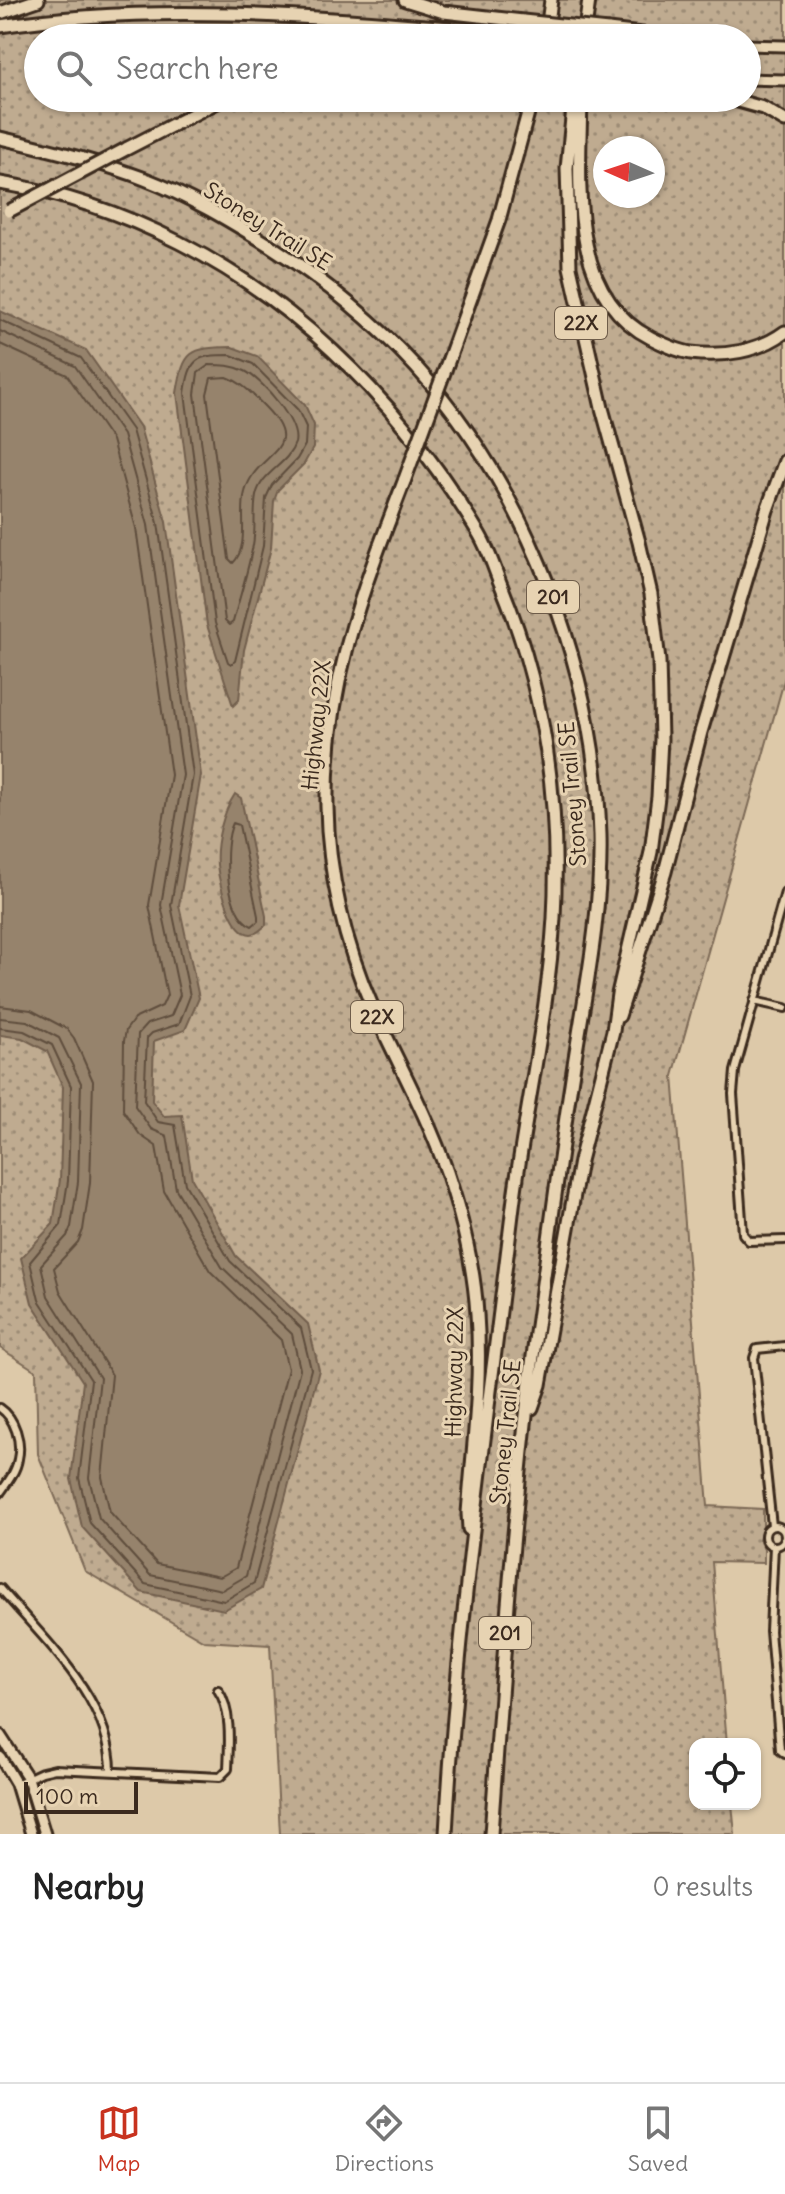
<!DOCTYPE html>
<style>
:root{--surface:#fff;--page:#f6f6f6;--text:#222;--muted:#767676;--line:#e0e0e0;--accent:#c8321e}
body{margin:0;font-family:Delius,sans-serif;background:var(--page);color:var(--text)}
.controls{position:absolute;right:24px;bottom:24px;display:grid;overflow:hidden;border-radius:16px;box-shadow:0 2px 6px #0004}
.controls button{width:72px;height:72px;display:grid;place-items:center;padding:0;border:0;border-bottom:2px solid var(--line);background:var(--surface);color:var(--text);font:40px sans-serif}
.compass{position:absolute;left:593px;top:136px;width:72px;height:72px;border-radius:50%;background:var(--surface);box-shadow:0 2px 6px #0004;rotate:273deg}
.scale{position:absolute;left:24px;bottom:20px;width:114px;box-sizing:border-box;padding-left:8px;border:4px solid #3b2a1e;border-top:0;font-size:22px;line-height:28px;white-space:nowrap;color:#3b2a1e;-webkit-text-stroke:6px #e7d3b2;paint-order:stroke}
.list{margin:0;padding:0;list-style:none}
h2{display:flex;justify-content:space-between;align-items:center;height:104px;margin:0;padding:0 32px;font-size:34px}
h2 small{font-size:26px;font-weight:400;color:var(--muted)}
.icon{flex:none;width:44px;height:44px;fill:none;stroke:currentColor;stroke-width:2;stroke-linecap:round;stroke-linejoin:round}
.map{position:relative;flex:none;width:785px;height:1834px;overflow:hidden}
.search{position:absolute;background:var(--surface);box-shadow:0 2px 6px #0004;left:24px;right:24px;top:24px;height:88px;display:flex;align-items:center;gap:20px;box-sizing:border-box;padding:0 28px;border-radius:44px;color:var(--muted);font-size:30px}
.sheet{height:248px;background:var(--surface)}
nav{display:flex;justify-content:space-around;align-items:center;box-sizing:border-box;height:112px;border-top:2px solid var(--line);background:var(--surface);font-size:22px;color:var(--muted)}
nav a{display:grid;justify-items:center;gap:4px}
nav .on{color:var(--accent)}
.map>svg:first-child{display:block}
.grass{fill:url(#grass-dots);stroke:#7d6a57;stroke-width:2;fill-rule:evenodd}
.water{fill:#96836c;stroke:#725f4d;stroke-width:2}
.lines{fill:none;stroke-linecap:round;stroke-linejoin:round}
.shore{stroke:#5f4e3d;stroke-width:2}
.street-casing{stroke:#3b2a1e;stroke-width:12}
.secondary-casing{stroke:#3b2a1e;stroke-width:15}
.highway-casing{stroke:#3b2a1e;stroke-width:17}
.street{stroke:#e7d3b2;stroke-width:6}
.secondary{stroke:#e7d3b2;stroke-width:9}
.highway{stroke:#e7d3b2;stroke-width:11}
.secondary-bridge-casing{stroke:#3b2a1e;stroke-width:15;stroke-linecap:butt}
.highway-bridge-casing{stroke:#3b2a1e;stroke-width:17;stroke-linecap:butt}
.secondary-bridge{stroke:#e7d3b2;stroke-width:9}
.highway-bridge{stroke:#e7d3b2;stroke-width:11}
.labels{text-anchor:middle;stroke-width:6;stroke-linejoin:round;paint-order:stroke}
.shield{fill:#e7d3b2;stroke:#6f5d4a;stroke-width:2}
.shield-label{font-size:20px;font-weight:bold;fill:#3b2a1e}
.street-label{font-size:22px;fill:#3b2a1e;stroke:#e7d3b2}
</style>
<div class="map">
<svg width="785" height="1834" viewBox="0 0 785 1834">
<defs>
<pattern id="grass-dots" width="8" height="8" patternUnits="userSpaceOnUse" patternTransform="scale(2)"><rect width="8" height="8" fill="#bfab90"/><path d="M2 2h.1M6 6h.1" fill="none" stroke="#9c8b75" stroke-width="1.8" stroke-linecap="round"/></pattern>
</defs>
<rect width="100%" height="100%" fill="#ddc9a9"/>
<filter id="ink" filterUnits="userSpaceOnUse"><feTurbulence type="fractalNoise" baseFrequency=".0125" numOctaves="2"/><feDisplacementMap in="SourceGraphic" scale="16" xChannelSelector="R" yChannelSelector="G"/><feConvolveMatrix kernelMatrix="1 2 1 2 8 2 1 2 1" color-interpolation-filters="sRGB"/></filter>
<g filter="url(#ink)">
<path class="grass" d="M 0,0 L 785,0 L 785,677 L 673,1076 L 708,1506 L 763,1509 L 763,1526 L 759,1539 L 764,1549 L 764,1563 L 712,1562 L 727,1744 L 695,1744 L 695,1804 L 732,1804 L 735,1834 L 280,1834 L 270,1645 L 204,1641 L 85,1571 L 38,1454 L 36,1371 L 0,1348 ZM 38,38 L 747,38 L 747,98 L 38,98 ZM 605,148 L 653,148 L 653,196 L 605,196 Z"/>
<path class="water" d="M 0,311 L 86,350 L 140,427 L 166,522 L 201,775 L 179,905 L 199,998 L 185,1030 L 154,1041 L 152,1101 L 164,1116 L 182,1115 L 192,1179 L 236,1256 L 308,1324 L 319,1370 L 261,1589 L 224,1610 L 141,1592 L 82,1527 L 71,1479 L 83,1382 L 32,1303 L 21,1258 L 53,1224 L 60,1180 L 63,1087 L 47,1051 L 22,1038 L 0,1035 Z
M 232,347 L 257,356 L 305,405 L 314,425 L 313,448 L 304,464 L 278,490 L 274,501 L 271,548 L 244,650 L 239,700 L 233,706 L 207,625 L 177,393 C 184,350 189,348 232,347 Z
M 235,794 L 241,798 L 266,916 L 266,925 C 261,929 258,934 251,934 C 231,934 219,882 217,865 C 215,843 223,812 235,794 Z"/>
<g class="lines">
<path class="shore" d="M 0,320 L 81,358 L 132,430 L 158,523 L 193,775 L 171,905 L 190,996 L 179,1024 L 152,1033 L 147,1038 L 144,1101 L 158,1122 L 175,1125 L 185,1184 L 230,1261 L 301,1328 L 311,1369 L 254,1583 L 224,1601 L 145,1584 L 90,1523 L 79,1478 L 91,1380 L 39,1300 L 30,1262 L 61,1225 L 68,1181 L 71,1086 L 52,1045 L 24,1031 L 0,1028
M 0,331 L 75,366 L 123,435 L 148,525 L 183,775 L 161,905 L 180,995 L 171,1016 L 147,1024 L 138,1034 L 135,1106 L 151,1129 L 167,1136 L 176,1189 L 222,1267 L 292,1334 L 300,1369 L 246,1576 L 222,1590 L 150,1575 L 99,1518 L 89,1478 L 100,1378 L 48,1296 L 41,1265 L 67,1236 L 71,1227 L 78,1182 L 81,1083 L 59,1038 L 27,1021 L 0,1018
M 0,344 L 67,375 L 112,440 L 136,528 L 171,775 L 149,905 L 167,995 L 162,1006 L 134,1019 L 126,1030 L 124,1041 L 123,1110 L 140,1135 L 156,1146 L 164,1191 L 210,1271 L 281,1340 L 288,1369 L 236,1568 L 220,1577 L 157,1564 L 110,1512 L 102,1477 L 112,1375 L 60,1291 L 54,1268 L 78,1242 L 83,1230 L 90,1183 L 93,1081 L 74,1038 L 67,1029 L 31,1010 L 0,1006
M 231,355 L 253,364 L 298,410 L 306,427 L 305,445 L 297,459 L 272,485 L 266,498 L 263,546 L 235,661 L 231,664 L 228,662 L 215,623 L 185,393 C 190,358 196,355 231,355 Z
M 209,365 C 222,365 233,365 245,371 C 262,380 300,422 295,443 C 288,465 261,472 256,496 C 253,512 256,529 253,545 C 248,571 240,596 233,622 L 229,625 L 225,621 L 195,394 L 198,373 Z
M 227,377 C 243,383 253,395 265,407 C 309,452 256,450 245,492 C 239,513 250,546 233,563 L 229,559 L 207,394 L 211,378 Z
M 233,823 L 239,825 L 258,916 L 258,921 L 252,926 C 225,915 222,846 233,823 Z"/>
<defs>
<path id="street" d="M 785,892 L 735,1071 L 733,1094 L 743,1234 L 749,1241 L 785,1240
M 754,1001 L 785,1008
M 0,1408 C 15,1418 22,1442 18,1459 C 16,1472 7,1483 0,1493
M765 1536a10 10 0 1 1 20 0a10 10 0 1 1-20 0Z
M 772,1526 L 754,1358 L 757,1349 L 785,1346
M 774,1546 L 770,1631 L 780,1750 L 785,1754
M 0,1588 C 44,1640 111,1699 111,1771
M 16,1784 L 42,1772 L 55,1769 L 220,1777 L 228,1769 C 229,1746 232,1710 218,1690"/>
<path id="secondary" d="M 747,45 L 785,46
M 747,79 L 785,80
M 0,1735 L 28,1778 L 45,1834
M 0,1757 L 16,1784 L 31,1834"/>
<path id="highway" d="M 405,0 L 444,12 L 523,21
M 0,13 L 38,0
M 0,26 C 171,0 349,20 521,34
M 608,30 L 675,38
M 547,31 L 551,0
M 584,37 L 589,0
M 581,98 C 580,177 566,295 651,338 C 663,344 677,351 691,353 C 723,357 758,352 785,332
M 727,98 L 763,108 L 785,121
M 0,138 C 49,149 98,161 145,179 C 189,196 229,220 269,245 C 322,279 373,320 416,367 C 528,490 595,669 600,835 C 602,919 583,1001 571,1084 C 558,1167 548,1250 536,1333 C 514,1499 503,1667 491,1834
M 126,149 L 225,98
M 0,183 C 124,203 242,265 333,351 C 390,404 438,465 478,532 C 488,548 494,568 501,585 C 545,691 560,804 554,918 C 548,1015 525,1110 513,1206 C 488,1415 457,1624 446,1834
M 449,359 L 499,220 L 532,98
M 405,479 C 362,591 325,684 327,807 C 328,873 345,945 372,1006 C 397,1061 427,1115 447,1172 C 462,1217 474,1266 477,1314 C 482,1380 473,1447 468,1513 L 469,1529
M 619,1016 L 665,872 L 701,732 L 767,510 L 785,461
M 532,1408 L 540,1385 L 580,1161 L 613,1031 L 618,994 L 651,852 L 658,797 L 661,739 L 659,661 L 651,594 L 639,542 L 602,408 L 570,267 L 567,168 L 574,98"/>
</defs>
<use href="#street" class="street-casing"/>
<use href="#secondary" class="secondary-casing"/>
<use href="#highway" class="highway-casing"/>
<use href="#street" class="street"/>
<use href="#secondary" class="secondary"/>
<use href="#highway" class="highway"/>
<defs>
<path id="secondary-bridge" d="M 521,34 L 591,38"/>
<path id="highway-bridge" d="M 523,21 L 608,30
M 9,211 L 126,149
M 405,479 L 449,359"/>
</defs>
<use href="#secondary-bridge" class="secondary-bridge-casing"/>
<use href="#highway-bridge" class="highway-bridge-casing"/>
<use href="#secondary-bridge" class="secondary-bridge"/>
<use href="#highway-bridge" class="highway-bridge"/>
</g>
</g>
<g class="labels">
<g class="shield">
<rect x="555" y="307" width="52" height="32" rx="6"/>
<rect x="527" y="581" width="52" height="32" rx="6"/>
<rect x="351" y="1001" width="52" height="32" rx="6"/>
<rect x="479" y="1617" width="52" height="32" rx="6"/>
</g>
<g class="shield-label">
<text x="581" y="330">22X</text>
<text x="553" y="604">201</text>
<text x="377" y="1024">22X</text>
<text x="505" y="1640">201</text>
</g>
<g class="street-label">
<text transform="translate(268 226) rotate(32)" y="8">Stoney Trail SE</text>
<text transform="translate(316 725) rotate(-84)" y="8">Highway 22X</text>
<text transform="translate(572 794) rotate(-95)" y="8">Stoney Trail SE</text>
<text transform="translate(454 1372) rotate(-89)" y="8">Highway 22X</text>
<text transform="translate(505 1432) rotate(-84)" y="8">Stoney Trail SE</text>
</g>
</g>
</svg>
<div class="controls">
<button><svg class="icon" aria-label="locate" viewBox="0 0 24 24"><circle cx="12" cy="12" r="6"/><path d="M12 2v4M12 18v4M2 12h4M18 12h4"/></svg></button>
</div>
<svg class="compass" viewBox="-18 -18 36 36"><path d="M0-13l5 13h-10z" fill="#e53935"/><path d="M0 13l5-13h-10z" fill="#767676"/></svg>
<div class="scale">100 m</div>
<div class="search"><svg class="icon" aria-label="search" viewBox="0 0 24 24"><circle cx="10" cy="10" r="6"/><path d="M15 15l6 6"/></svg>Search here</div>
</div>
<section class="sheet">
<h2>Nearby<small>0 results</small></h2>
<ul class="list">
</ul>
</section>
<nav>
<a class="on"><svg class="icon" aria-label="map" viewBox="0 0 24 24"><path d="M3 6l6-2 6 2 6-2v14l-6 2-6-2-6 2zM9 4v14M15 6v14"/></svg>Map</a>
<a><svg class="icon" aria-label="directions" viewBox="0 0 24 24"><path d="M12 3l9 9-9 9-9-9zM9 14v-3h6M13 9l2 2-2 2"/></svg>Directions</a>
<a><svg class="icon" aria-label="saved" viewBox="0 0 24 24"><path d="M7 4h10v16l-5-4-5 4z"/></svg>Saved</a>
</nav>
